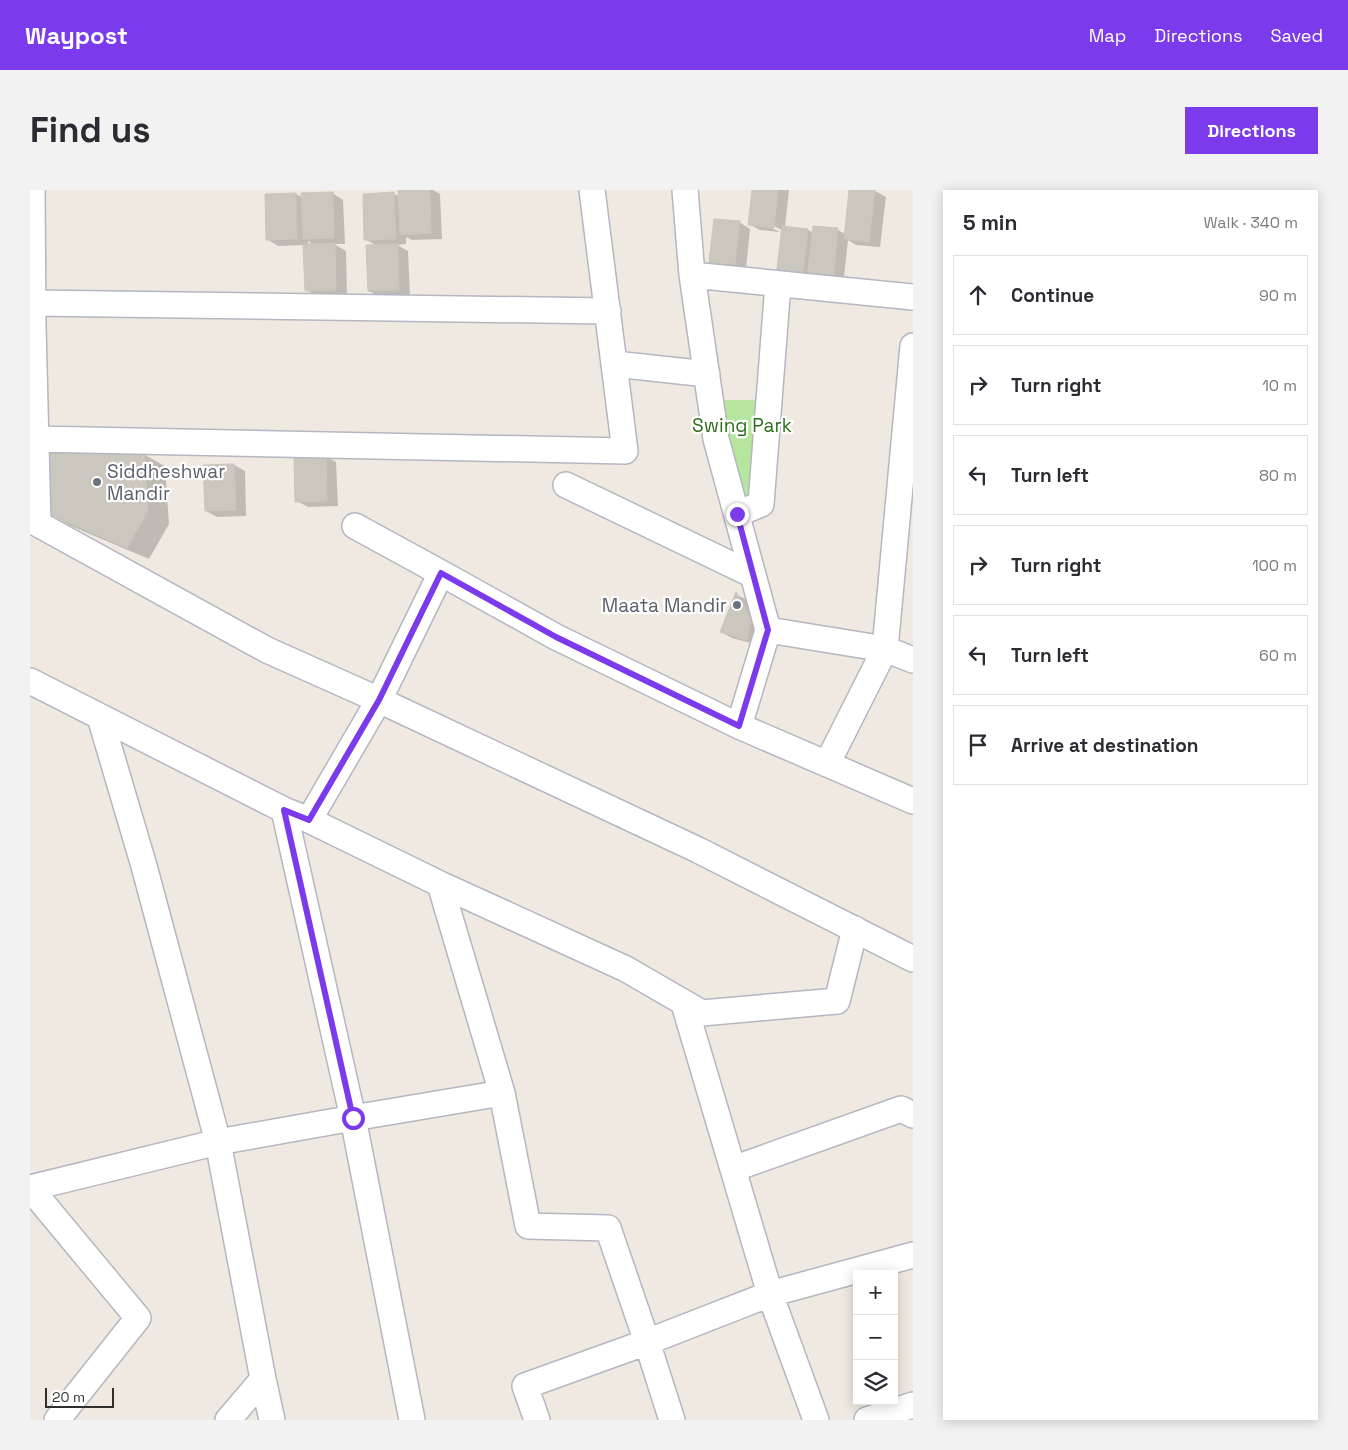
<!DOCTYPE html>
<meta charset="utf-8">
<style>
:root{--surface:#fff;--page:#f2f2f3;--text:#2b2b33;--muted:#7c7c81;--line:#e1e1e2;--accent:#7c3aed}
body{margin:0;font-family:"Space Grotesk",sans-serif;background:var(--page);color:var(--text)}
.controls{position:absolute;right:15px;bottom:15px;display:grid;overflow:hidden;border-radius:0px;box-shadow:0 2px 12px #0003}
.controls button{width:45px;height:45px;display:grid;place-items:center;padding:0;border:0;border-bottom:1px solid var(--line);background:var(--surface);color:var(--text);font:25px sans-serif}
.scale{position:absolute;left:15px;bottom:12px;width:69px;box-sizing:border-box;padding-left:5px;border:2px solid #2e2e2e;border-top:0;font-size:14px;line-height:18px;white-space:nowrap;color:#2e2e2e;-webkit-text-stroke:4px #fff;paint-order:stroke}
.stop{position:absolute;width:15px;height:15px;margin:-11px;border:4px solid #7c3aed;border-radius:50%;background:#fff}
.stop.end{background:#7c3aed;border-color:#fff;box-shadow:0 1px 5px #0008}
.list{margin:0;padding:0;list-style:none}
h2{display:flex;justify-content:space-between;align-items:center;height:65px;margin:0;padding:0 20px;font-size:21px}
h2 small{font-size:16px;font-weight:400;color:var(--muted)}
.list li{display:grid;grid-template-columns:32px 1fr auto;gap:15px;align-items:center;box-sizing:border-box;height:80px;margin:0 10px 10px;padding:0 10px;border:1px solid var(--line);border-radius:0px}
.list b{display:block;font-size:19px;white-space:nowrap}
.list em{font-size:16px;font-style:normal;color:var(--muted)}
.icon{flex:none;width:28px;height:28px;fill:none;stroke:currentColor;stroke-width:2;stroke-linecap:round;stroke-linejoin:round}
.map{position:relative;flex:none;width:883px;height:1230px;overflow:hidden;border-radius:0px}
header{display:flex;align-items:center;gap:30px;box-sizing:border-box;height:70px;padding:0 25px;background:var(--accent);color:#fff}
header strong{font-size:24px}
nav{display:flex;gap:28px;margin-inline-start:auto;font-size:18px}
.intro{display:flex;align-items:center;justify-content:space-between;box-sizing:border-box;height:120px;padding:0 30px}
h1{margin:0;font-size:35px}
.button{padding:12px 22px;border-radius:0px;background:var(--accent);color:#fff;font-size:18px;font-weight:700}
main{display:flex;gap:30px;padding:0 30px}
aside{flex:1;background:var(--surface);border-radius:0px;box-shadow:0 2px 12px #0003}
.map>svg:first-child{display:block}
.green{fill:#b6e59e}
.shadow{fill:#0003;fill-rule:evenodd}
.building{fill:#cbc7bf;stroke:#cbc5ba}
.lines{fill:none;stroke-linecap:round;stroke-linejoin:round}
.minor-casing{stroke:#b4b7c1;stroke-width:28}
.minor{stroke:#fff;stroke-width:25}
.route{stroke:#7c3aed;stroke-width:6}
.worship-dot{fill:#6b7280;stroke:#fff;stroke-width:2}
.labels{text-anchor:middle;stroke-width:4.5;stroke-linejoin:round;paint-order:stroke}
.park-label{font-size:19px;fill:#2c6e1b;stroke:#fff}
.worship-label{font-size:19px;fill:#5b616d;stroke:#fff;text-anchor:start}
</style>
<header>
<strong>Waypost</strong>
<nav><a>Map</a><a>Directions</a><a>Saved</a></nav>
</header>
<div class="intro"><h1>Find us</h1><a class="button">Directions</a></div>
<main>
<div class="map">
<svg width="883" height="1230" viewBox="0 0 883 1230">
<rect width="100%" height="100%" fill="#efe9e1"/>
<path class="green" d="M 680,210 L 739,210 L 731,314 L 707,324 Z"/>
<path class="shadow" d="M 370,0 L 403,0 L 410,4 L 412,49 L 382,50 L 376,47 L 376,54 L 367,55 L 378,61 L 380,106 L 350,107 L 339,101 L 347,56 L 335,49 L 364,4 L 370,7 Z
M 723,0 L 759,0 L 755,37 L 778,40 L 783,43 L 784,37 L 808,40 L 815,44 L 820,0 L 845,1 L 856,7 L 850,57 L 826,55 L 818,50 L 813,96 L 759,93 L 753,41 L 739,33 L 738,36 L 750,42 L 730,40 L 719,34 Z
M 302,3 L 313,10 L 315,54 L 304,54 L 316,61 L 317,105 L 287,106 L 276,100 L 275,55 L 248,56 L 237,49 L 266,4 L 273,8 ZM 278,51 L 285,55 L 278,56 Z
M 709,32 L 720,39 L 715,89 L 680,80 Z
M 113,264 L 135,276 L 139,334 L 119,369 L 41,336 L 20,324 Z
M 295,266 L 306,272 L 308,316 L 278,317 L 267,311 Z
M 204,275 L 215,281 L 216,326 L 187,327 L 176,321 Z
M 706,404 L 717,410 L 731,436 L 728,455 L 702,448 L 691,442 Z"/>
<path class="building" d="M 368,0 L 400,0 L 401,43 L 370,45 Z
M 722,0 L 748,0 L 744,38 L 718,35 Z
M 819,0 L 845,0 L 839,52 L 814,49 Z
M 303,2 L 304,48 L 273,49 L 271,3 Z
M 364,2 L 366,49 L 334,50 L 333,4 Z
M 266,3 L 267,49 L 236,50 L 235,4 Z
M 684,29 L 710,31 L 704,83 L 678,80 Z
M 752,36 L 778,39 L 772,90 L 746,87 Z
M 783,36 L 808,38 L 803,90 L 777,88 Z
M 305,53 L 306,100 L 275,101 L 273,54 Z
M 368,54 L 369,100 L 338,101 L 336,55 Z
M 18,260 L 114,263 L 118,321 L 97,358 L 19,324 Z
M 296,264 L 297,311 L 265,312 L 264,266 Z
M 204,274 L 206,320 L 175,321 L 173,275 Z
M 706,402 L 721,429 L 717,450 L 690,442 Z"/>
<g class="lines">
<defs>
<path id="minor" d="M 2,0 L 3,136 L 8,334 L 237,460 L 349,510 L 411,383 L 526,447 L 709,536 L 738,440 L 855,459 L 883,470
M 655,0 L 662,85 L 686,249 L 738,440
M 662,85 L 883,107
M 3,113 L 578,121
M 585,174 L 677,184
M 6,249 L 595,261 L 562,0
M 536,295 L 723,385
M 707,324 L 731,314 L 748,94
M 325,336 L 411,383
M 0,491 L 254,620 L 279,630 L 410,694
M 70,527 L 114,676 L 188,952 L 233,1189 L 242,1230
M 709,536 L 883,611
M 797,574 L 855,459 L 883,156
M 254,620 L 323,928 L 382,1230
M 279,630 L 349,510 L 668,660 L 883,769
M 654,814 L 740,1104 L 786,1230
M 472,903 L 498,1036 L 578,1038 L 617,1152 L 495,1196 L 507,1230
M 703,979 L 871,919 L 883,925
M 0,998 L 188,952 L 323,928 L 472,903 L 410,694 L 596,779 L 672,823 L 807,811 L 825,739
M 0,998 L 108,1128 L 27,1230
M 198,1230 L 233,1189
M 642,1230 L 617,1152 L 740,1104 L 883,1065
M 837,1230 L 883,1215"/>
</defs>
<use href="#minor" class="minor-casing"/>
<use href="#minor" class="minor"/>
</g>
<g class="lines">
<path class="route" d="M 323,928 L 254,620 L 279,630 L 349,510 L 411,383 L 526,447 L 709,536 L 738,440 L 707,324"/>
</g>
<g class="worship-dot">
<circle cx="67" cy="292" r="5"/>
<circle cx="707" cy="415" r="5"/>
</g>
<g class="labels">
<g class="park-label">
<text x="712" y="242">Swing Park</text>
</g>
<g class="worship-label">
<text x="77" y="288">Siddheshwar<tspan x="77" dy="22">Mandir</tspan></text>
<text x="697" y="422" text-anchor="end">Maata Mandir</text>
</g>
</g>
</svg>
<div class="controls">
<button>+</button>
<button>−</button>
<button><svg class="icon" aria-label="layers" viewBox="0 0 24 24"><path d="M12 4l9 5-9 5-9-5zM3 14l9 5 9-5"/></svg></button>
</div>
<div class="scale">20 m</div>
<div class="stop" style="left:323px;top:928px"></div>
<div class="stop end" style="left:707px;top:324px"></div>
</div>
<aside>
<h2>5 min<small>Walk · 340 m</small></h2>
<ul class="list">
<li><svg class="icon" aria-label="ahead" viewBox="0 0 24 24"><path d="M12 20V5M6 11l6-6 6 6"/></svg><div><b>Continue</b></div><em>90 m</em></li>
<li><svg class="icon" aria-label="right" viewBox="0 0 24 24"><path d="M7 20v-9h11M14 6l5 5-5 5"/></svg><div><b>Turn right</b></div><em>10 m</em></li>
<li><svg class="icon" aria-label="left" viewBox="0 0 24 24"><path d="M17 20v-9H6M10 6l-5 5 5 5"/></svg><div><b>Turn left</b></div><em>80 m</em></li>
<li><svg class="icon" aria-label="right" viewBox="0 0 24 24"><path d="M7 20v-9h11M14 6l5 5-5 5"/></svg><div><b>Turn right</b></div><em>100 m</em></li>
<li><svg class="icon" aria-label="left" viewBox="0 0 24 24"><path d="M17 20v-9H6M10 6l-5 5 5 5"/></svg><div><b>Turn left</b></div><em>60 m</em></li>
<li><svg class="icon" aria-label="arrive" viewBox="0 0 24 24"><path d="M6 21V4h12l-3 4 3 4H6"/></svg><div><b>Arrive at destination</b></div></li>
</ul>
</aside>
</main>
